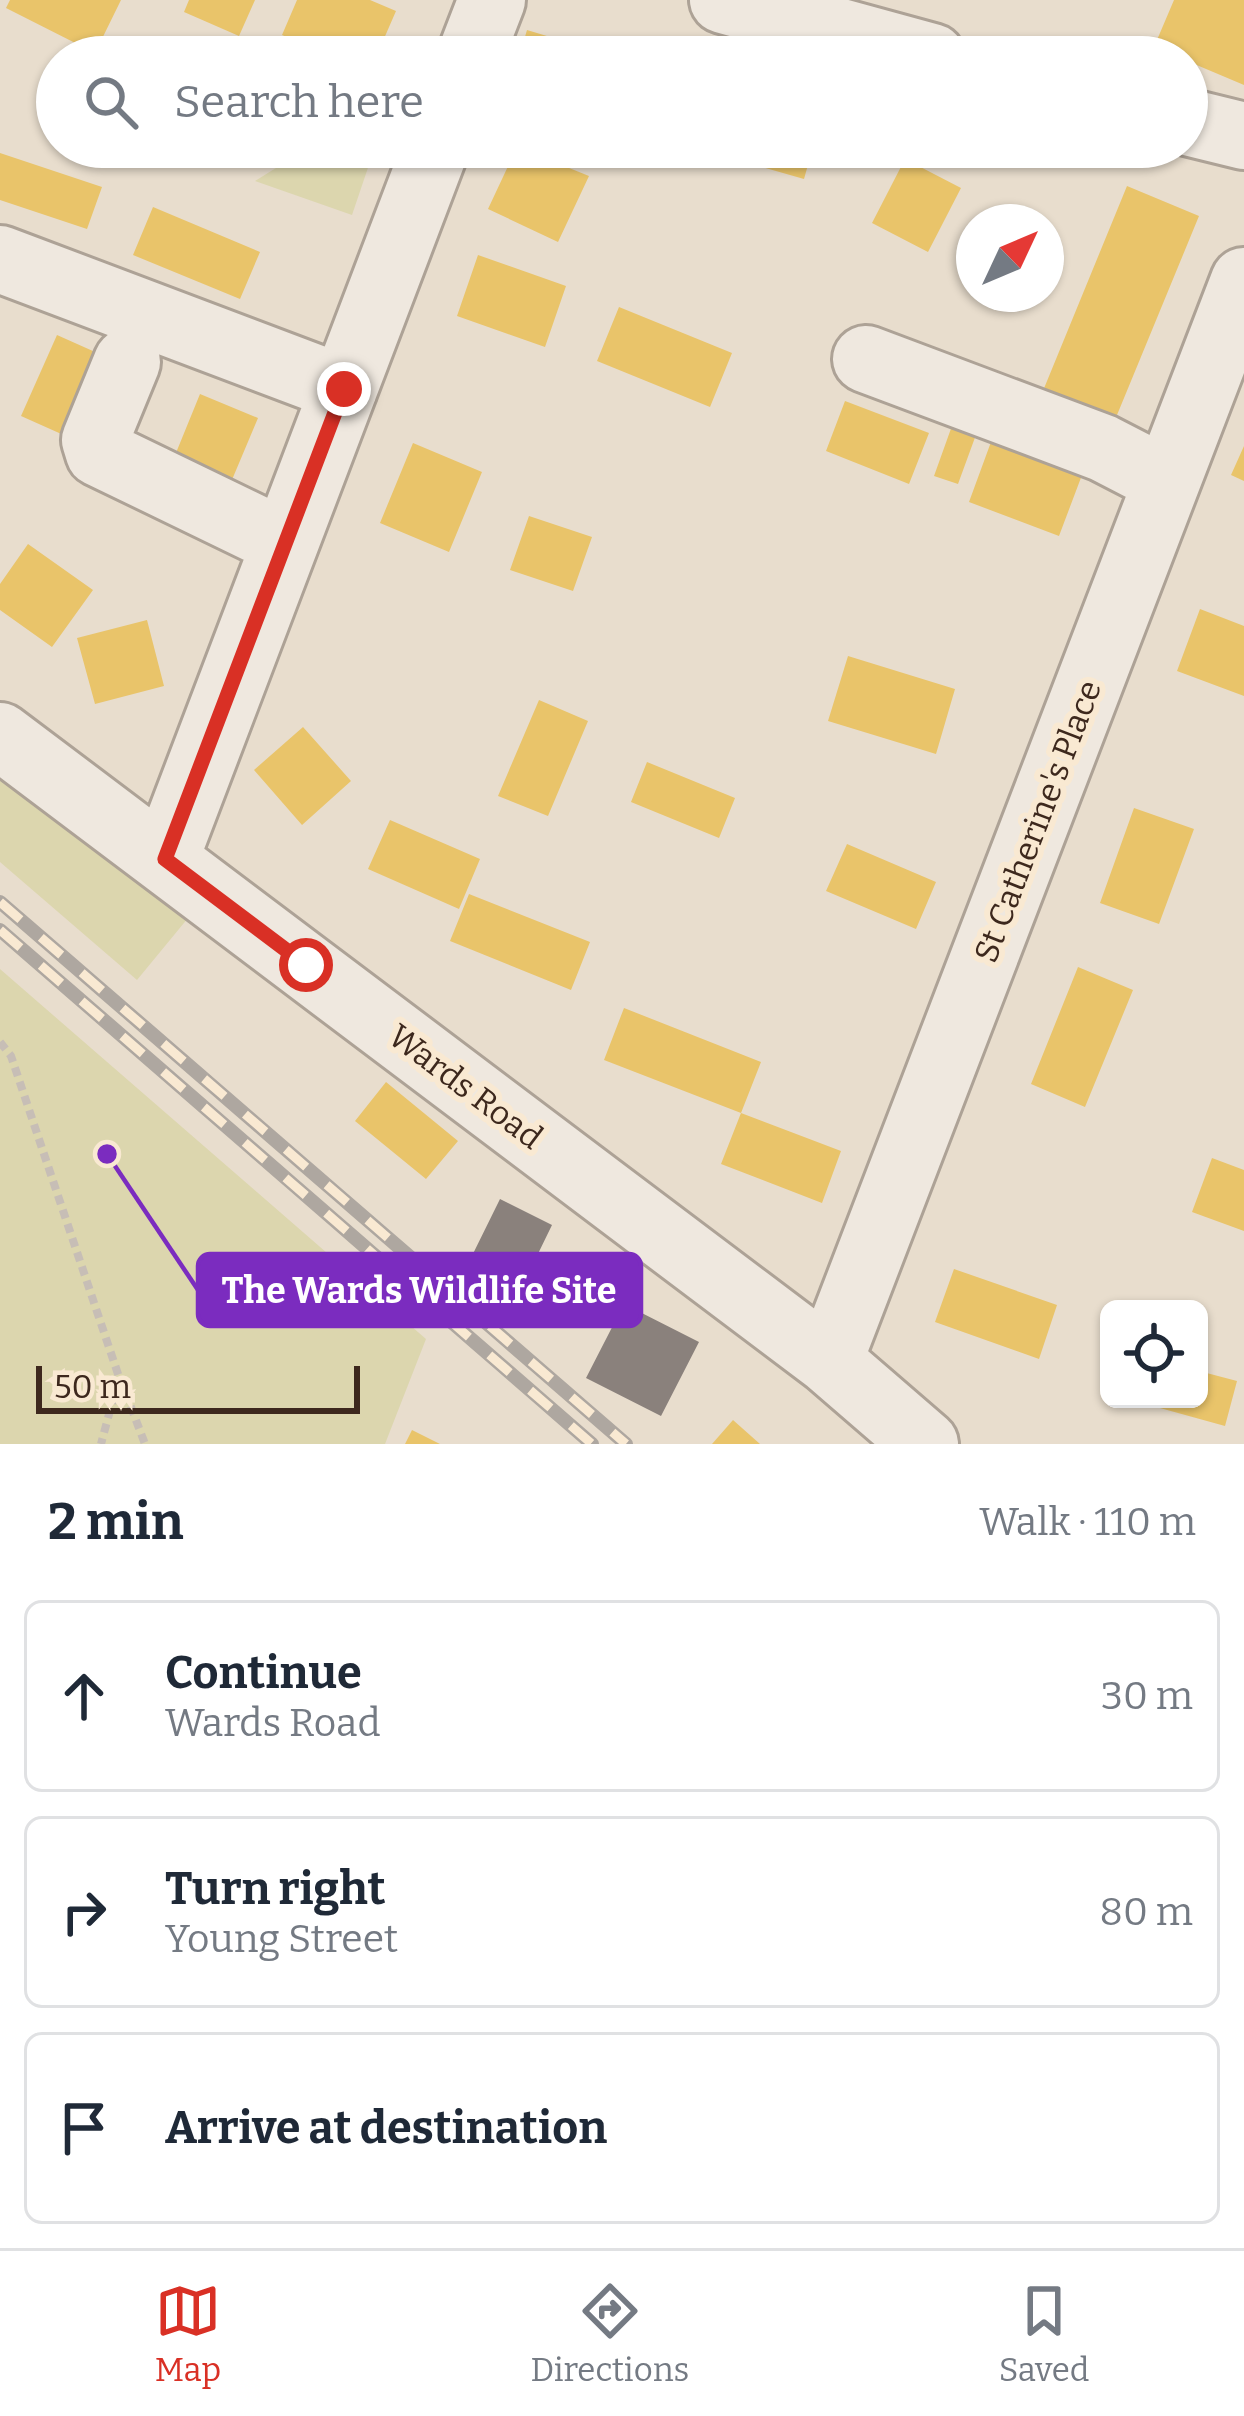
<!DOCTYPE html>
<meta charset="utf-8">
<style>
:root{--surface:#fff;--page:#f2f2f3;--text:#1f2937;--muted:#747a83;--line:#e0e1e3;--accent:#d93025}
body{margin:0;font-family:Bitter,serif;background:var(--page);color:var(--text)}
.controls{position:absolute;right:36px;bottom:36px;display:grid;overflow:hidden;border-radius:18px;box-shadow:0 3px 9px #0004}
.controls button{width:108px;height:108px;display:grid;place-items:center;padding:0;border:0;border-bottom:3px solid var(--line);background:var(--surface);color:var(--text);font:60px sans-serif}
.compass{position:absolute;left:956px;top:204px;width:108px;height:108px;border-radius:50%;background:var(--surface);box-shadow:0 3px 9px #0004;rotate:46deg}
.scale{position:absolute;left:36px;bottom:30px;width:324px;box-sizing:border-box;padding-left:12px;border:6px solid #3d281d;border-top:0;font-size:33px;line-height:42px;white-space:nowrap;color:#3d281d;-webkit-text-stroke:9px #f9e9d2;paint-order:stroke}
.stop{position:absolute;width:36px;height:36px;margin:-27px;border:9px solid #d93025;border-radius:50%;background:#fff}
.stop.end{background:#d93025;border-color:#fff;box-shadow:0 3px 12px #0008}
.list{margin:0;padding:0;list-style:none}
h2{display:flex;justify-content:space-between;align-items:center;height:156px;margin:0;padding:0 48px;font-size:51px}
h2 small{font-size:39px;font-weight:400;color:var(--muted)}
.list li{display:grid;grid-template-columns:78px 1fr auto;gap:36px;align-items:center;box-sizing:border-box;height:192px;margin:0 24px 24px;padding:0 24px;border:3px solid var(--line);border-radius:18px}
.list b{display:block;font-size:45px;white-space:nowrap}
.list p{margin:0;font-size:39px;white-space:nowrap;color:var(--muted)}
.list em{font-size:39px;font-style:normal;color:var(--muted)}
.icon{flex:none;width:66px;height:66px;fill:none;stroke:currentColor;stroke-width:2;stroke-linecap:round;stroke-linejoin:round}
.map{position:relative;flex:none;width:1244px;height:1444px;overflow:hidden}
.search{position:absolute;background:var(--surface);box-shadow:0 3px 9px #0004;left:36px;right:36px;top:36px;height:132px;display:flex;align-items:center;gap:30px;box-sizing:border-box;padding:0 42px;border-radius:66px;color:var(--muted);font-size:45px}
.sheet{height:804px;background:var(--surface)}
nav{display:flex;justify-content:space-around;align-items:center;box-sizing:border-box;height:168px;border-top:3px solid var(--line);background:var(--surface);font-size:33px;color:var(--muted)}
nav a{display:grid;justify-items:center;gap:6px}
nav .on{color:var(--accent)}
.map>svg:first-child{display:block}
.green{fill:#dcd6ae}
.homes{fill:#e9c46a}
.industry{fill:#8a817c}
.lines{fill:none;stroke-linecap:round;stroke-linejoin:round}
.minor-casing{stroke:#ada296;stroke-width:72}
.path{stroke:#c7beb6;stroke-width:8;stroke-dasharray:9 6;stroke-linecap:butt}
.minor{stroke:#efe8df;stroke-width:66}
.rail-casing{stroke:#aea7a0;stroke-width:14}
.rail{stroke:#f9e9d2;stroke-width:9;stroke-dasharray:27;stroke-linecap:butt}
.route{stroke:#d93025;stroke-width:15}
.labels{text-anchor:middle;stroke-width:12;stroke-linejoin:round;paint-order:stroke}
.street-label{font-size:33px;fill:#3d281d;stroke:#f9e9d2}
.leader{fill:none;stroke:#7b2cbf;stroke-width:4.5}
.callout-dot{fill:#7b2cbf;stroke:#f9e9d2;stroke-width:4.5}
.callout{fill:#7b2cbf;stroke:#7b2cbf;stroke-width:4.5}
.callout-label{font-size:36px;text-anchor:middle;font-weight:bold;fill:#fff}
</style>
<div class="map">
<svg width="1244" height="1444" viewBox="0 0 1244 1444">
<rect width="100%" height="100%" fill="#e8ddcd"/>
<path class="green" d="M 375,147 L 352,215 L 255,181 L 292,158 Z
M 0,765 L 193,912 L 137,980 L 0,862 Z
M 0,969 L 426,1339 L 385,1444 L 0,1444 Z"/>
<path class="homes" d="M 10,0 L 121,0 L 95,53 L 6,8 Z
M 189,0 L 255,0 L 239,36 L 184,12 Z
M 297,0 L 370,0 L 396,11 L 376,57 L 333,57 L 282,35 Z
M 1174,0 L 1244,0 L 1244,85 L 1154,47 Z
M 527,30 L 613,56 L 612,57 L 519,57 Z
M 517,147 L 589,176 L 558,242 L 488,209 Z
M 691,147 L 813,147 L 804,179 Z
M 0,153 L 102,187 L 87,229 L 0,200 Z
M 905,159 L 961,188 L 928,252 L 872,223 Z
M 1127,186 L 1199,216 L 1110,432 L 1038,403 Z
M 153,207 L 260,252 L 240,299 L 133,255 Z
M 478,255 L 566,286 L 545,347 L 457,316 Z
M 619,307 L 732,353 L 710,407 L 597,361 Z
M 57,335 L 113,360 L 77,441 L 21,416 Z
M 200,394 L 258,418 L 226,494 L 169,470 Z
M 845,401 L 929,433 L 909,484 L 826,451 Z
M 953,423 L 977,432 L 958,484 L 934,476 Z
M 991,442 L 1082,475 L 1059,536 L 969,502 Z
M 413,443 L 482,472 L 449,552 L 380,523 Z
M 1244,446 L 1244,481 L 1231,475 Z
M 529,516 L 592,537 L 573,591 L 510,570 Z
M 28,544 L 93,590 L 52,647 L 0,610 L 0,584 Z
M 1200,609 L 1244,626 L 1244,696 L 1177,671 Z
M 147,620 L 164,686 L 95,704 L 77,638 Z
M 848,656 L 955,689 L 936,754 L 828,721 Z
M 539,700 L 588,721 L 548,816 L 498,796 Z
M 303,727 L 351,781 L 302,825 L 254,770 Z
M 647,762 L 735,798 L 719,838 L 631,802 Z
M 1134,808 L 1194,829 L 1159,924 L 1100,903 Z
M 390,820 L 480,859 L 459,909 L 368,869 Z
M 847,844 L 936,882 L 916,929 L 826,891 Z
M 469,894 L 590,942 L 571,990 L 450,941 Z
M 1078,967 L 1133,990 L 1085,1107 L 1031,1084 Z
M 624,1008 L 761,1062 L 741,1113 L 604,1060 Z
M 386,1082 L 458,1141 L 426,1179 L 355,1121 Z
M 741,1113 L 841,1151 L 822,1203 L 721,1164 Z
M 1212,1158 L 1244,1170 L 1244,1231 L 1192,1212 Z
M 954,1269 L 1057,1305 L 1039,1359 L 935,1322 Z
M 1199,1371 L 1237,1381 L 1225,1426 L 1131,1400 L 1199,1399 Z
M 733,1420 L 760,1444 L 712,1444 Z
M 412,1430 L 440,1444 L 405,1444 Z"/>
<path class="industry" d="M 500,1199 L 552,1225 L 517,1297 L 464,1272 Z
M 624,1304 L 699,1342 L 661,1416 L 586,1378 Z"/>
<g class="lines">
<defs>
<path id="minor" d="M 723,0 L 932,57
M 470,57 L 492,0
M 1187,122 L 1244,136
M 0,259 L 344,389
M 866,359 L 1103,448 L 1167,481
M 127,362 L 95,440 L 99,453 L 285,543
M 0,736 L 829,1361 L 925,1444
M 165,859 L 436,147
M 829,1361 L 1244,281"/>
</defs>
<use href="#minor" class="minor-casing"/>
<path class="path" d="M 0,1042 L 11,1056 L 119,1377 L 101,1444
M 120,1378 L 145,1444"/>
<use href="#minor" class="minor"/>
<defs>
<path id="rail" d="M 0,902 L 626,1444
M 0,930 L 592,1444"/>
</defs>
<use href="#rail" class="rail-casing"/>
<use href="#rail" class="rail"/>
</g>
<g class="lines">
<path class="route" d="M 306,965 L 165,859 L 344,389"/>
</g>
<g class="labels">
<g class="street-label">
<text transform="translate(1037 821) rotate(-69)" y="12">St Catherine's Place</text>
<text transform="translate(466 1086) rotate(37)" y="12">Wards Road</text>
</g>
</g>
<path class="leader" d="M107 1154L198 1290"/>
<circle class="callout-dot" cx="107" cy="1154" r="12"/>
<rect class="callout" x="198" y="1254" width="443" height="72" rx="12"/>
<g class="callout-label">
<text x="419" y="1303">The Wards Wildlife Site</text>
</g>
</svg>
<div class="controls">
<button><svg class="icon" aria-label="locate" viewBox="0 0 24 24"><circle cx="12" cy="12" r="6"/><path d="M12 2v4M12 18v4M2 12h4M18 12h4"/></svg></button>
</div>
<svg class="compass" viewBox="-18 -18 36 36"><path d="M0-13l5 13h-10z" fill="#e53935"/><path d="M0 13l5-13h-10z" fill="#747a83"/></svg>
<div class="scale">50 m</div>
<div class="stop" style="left:306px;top:965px"></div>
<div class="stop end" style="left:344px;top:389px"></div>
<div class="search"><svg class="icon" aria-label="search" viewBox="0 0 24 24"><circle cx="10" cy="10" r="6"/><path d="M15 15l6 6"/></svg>Search here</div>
</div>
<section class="sheet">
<h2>2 min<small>Walk · 110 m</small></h2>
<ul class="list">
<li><svg class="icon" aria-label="ahead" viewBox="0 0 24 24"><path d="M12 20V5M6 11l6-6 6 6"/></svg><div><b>Continue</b><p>Wards Road</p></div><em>30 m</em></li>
<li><svg class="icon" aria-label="right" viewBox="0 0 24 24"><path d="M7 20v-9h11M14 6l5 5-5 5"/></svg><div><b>Turn right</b><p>Young Street</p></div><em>80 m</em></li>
<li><svg class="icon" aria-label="arrive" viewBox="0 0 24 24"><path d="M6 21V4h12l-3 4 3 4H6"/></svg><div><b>Arrive at destination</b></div></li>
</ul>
</section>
<nav>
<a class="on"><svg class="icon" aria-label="map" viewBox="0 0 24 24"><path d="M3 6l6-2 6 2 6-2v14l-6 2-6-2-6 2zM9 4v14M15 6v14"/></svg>Map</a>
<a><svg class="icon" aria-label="directions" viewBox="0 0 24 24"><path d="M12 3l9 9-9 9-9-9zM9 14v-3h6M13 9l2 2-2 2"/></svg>Directions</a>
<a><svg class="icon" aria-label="saved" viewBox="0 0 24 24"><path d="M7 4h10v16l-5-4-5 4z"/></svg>Saved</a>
</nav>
